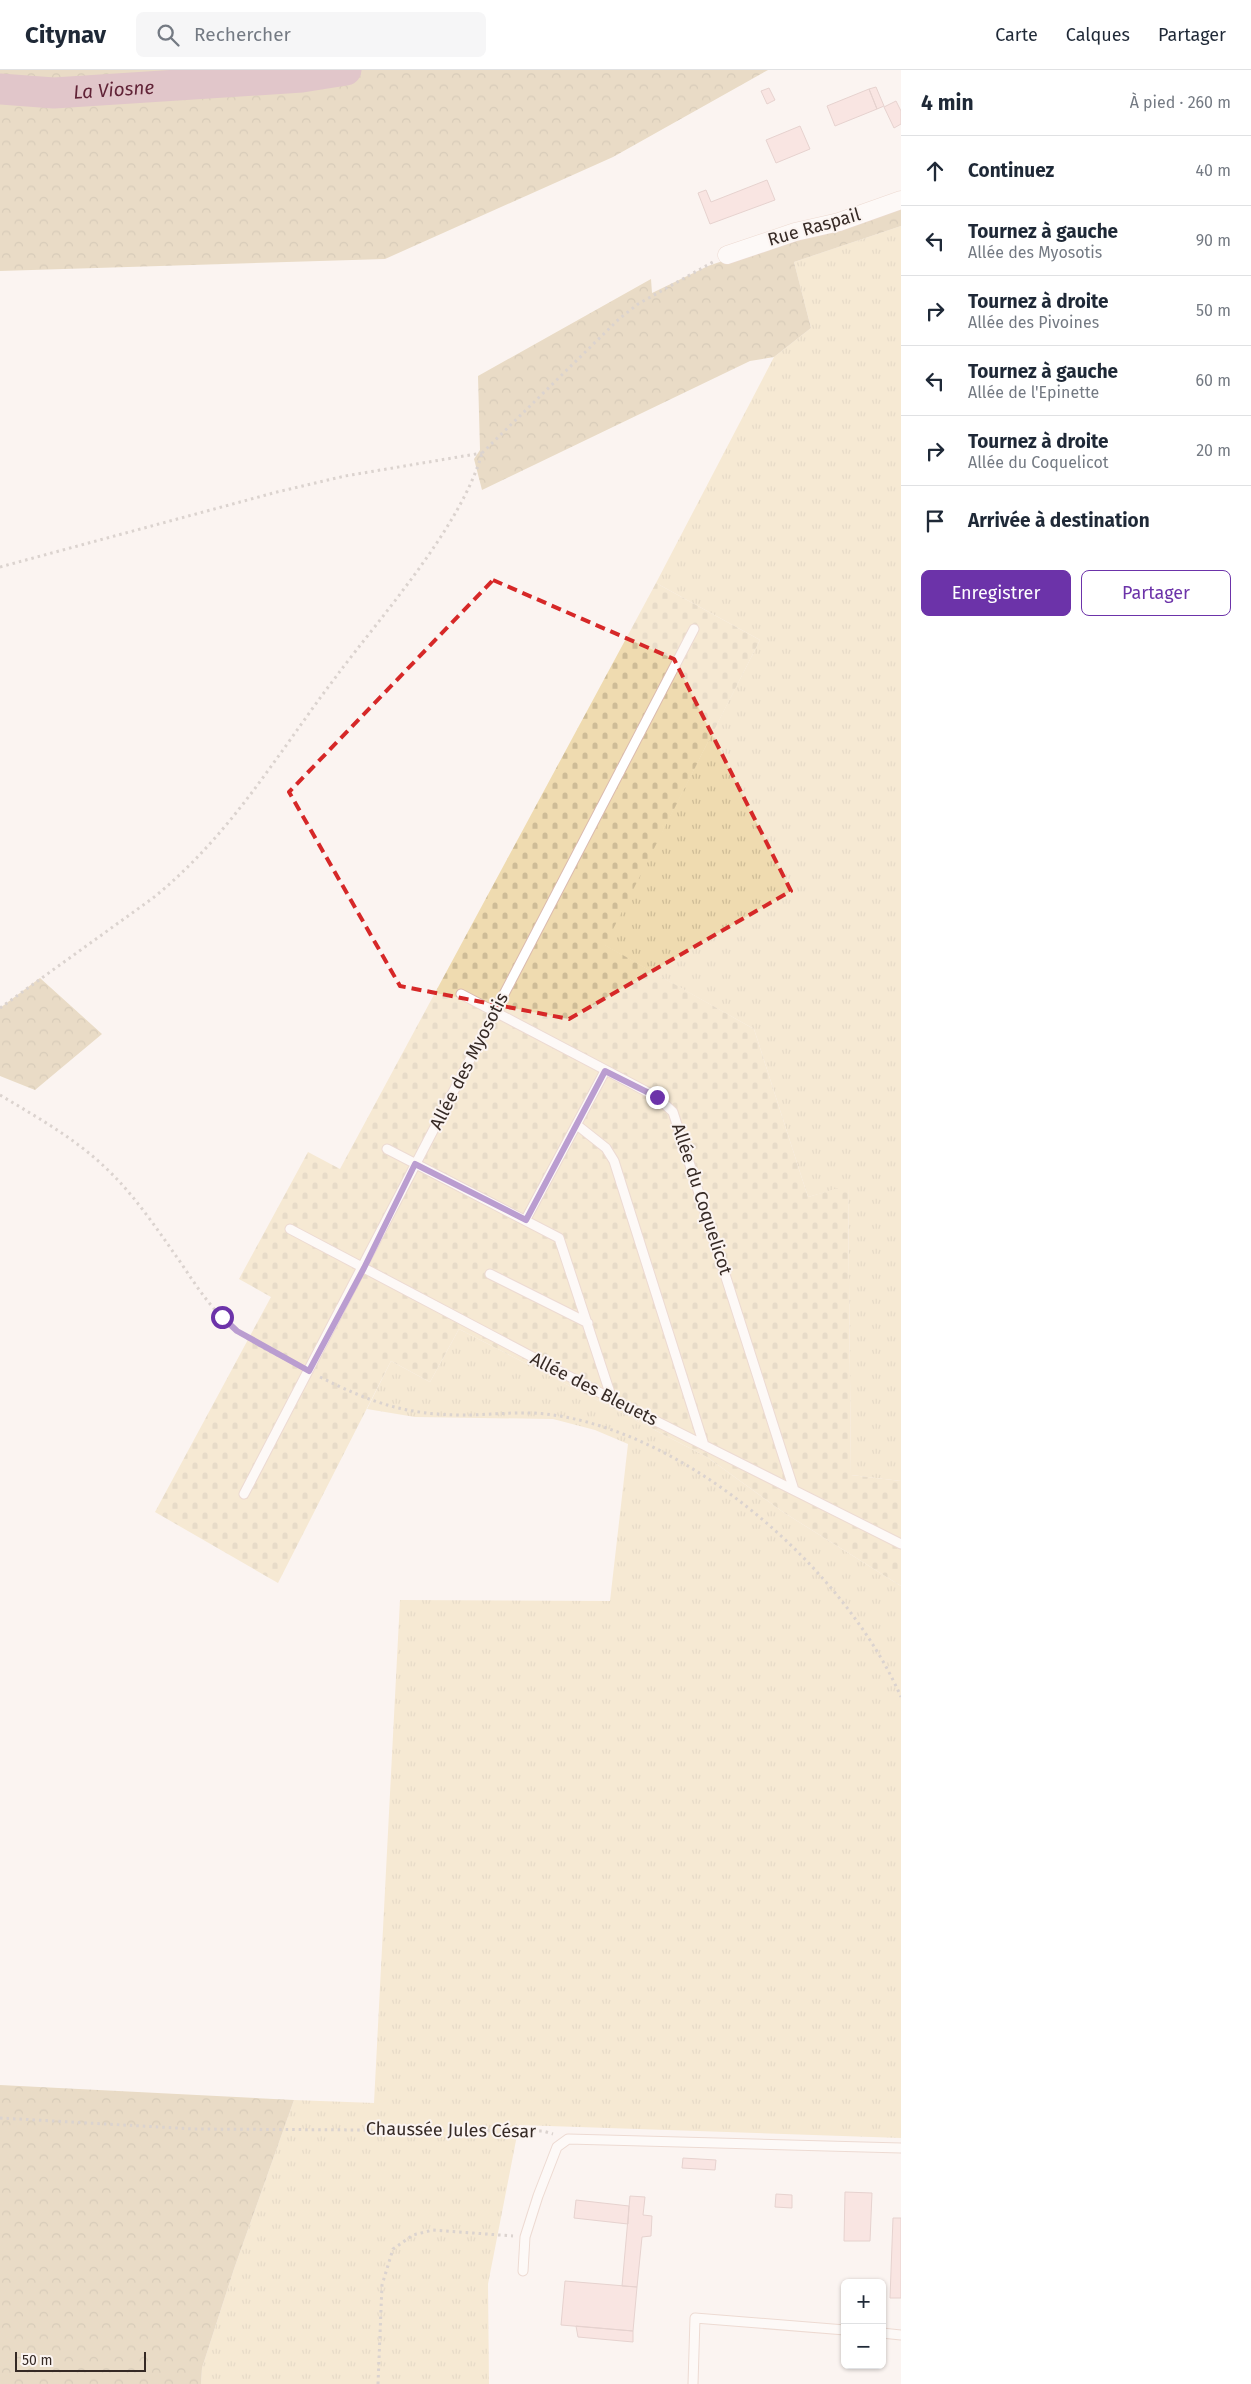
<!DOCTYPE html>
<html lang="fr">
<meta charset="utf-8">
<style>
:root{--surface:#fff;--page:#f6f6f7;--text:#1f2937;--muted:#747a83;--line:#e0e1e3;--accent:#6c33a9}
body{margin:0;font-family:"Fira Sans",sans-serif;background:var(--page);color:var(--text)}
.controls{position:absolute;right:15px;bottom:15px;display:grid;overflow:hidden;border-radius:8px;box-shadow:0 1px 4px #0004}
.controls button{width:45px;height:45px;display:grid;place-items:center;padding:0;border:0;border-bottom:1px solid var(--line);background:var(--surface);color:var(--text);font:25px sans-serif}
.scale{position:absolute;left:15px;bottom:12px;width:131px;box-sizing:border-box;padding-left:5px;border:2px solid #362a25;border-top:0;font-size:14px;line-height:18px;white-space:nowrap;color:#362a25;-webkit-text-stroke:4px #fbf4f1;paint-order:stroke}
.stop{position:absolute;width:15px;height:15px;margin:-11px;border:4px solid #6c33a9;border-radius:50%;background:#fff}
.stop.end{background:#6c33a9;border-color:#fff;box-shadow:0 1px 5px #0008}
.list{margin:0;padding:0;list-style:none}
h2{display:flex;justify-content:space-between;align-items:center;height:65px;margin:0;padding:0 20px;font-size:21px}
h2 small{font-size:16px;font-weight:400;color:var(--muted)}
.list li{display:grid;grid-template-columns:32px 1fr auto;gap:15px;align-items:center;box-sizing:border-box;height:70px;padding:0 20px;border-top:1px solid var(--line)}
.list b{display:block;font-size:19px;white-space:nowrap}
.list p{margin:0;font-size:16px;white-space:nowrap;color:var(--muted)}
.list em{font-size:16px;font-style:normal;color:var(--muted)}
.actions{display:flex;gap:10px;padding:15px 20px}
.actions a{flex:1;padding:11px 0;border:1px solid var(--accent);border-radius:8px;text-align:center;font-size:18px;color:var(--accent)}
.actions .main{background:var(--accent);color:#fff}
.icon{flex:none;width:28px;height:28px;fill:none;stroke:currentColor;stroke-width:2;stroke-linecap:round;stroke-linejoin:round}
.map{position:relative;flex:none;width:901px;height:2314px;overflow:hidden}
header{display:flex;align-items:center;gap:30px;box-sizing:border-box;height:70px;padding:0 25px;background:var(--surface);border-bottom:1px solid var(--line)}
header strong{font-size:24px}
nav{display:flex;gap:28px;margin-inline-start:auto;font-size:18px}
.search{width:350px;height:45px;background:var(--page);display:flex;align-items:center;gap:12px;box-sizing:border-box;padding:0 18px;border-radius:8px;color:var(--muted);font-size:19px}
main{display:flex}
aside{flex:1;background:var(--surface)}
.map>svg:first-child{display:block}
.grass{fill:url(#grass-tufts)}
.forest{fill:url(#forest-crowns)}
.cemetery{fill:url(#cemetery-stones)}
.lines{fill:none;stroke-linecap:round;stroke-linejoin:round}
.river{stroke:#c18f9b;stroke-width:31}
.building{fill:#f7d2d0;stroke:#cca9a6}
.service-casing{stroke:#dbbbae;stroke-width:11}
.minor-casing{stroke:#dbbbae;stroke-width:19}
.path{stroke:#b3aaa6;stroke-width:3;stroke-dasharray:2.5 4;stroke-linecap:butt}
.service{stroke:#fff;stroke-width:9}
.minor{stroke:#fff;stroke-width:18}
.route{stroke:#6c33a9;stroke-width:6}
.marked{fill:none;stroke:#d62828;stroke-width:4;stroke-dasharray:10 6;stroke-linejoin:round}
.labels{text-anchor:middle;stroke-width:4;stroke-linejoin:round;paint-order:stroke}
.street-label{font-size:18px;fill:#362a25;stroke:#fbf4f1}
.water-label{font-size:19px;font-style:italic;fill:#612337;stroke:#fbf4f1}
</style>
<header>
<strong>Citynav</strong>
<div class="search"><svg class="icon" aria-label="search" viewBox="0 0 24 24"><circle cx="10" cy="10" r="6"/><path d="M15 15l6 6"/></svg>Rechercher</div>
<nav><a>Carte</a><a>Calques</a><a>Partager</a></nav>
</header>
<main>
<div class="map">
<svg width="901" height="2314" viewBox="0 0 901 2314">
<defs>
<pattern id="grass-tufts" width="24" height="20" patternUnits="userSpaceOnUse" patternTransform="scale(1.25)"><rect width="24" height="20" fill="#efdbb0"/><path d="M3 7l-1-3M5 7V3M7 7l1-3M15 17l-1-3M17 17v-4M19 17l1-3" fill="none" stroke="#cebc97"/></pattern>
<pattern id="forest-crowns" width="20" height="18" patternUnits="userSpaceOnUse" patternTransform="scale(1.25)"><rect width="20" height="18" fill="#d3bd92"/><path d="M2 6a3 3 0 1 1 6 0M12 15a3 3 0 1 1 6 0" fill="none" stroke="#ac9a77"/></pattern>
<pattern id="cemetery-stones" width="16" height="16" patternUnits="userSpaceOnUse" patternTransform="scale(1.25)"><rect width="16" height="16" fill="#efdbb0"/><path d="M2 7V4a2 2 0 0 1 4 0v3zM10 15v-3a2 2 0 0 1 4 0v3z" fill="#cebc97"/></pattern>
</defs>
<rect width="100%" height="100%" fill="#fbf4f1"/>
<path class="grass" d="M 901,156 L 901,1411 L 851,1405 L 848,1116 L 808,1127 L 754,959 L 604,875 L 760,570 L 656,513 L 774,287 L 811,258 L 794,192 Z
M 459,1259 L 707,1387 L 783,1442 L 901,1516 L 901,2068 L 519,2055 L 488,2214 L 489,2314 L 201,2314 L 202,2298 L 234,2199 L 294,2030 L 374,2033 L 400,1530 L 610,1531 L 628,1374 L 595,1360 L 553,1349 L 415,1347 L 367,1339 L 391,1291 L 430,1312 Z"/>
<path class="forest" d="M 0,0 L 768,0 L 613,87 L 385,189 L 0,201 Z
M 901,130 L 901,156 L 794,192 L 811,258 L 774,287 L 750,291 L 482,420 L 474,389 L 480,380 L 478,306 L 651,209 L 652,223 L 708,196 Z
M 40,908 L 102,964 L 35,1020 L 0,1006 L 0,938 Z
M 0,2015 L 294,2030 L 234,2199 L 202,2298 L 201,2314 L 0,2314 Z"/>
<path class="cemetery" d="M 656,513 L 760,570 L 605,875 L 754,959 L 808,1127 L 848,1115 L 851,1405 L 901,1411 L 901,1516 L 783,1442 L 707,1387 L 459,1259 L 430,1312 L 391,1291 L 278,1513 L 155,1442 L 271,1227 L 239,1209 L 308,1082 L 340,1099 Z"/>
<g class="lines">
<path class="river" id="s1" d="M 0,19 L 54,23 L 302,7 L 346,0"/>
</g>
<path class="building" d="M 876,17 L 884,36 L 877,39 L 869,19 Z
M 769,18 L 775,30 L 767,34 L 761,21 Z
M 869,19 L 877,39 L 835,56 L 827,36 Z
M 896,31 L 901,41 L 901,54 L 894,58 L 884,37 Z
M 800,56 L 810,79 L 776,93 L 766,70 Z
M 767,110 L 775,130 L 710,154 L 698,123 L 706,120 L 711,132 Z
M 683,2088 L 716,2090 L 715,2100 L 682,2098 Z
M 845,2122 L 872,2123 L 870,2171 L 844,2171 Z
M 776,2124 L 792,2125 L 792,2138 L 775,2137 Z
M 630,2126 L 645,2127 L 643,2145 L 652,2146 L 651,2166 L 642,2167 L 637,2217 L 622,2216 Z
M 576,2130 L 629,2136 L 628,2154 L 574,2148 Z
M 893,2148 L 901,2148 L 901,2228 L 890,2228 Z
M 565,2211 L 637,2217 L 633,2261 L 561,2255 Z
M 576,2256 L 633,2261 L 633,2272 L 578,2267 Z"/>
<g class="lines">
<defs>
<path id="service" d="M 461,924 L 657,1027 L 673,1042 L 794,1420
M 577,1055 L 606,1078 L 614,1091 L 704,1375
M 387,1079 L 559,1168 L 612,1329
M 526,1149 L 605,1001
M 290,1159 L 612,1329 L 901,1474
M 490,1204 L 588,1253
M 244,1424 C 395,1136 544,847 694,559
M 523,2201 L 525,2167 L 538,2126 L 557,2077 L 568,2069 L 901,2078
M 882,2263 L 901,2265
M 693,2314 L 695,2248 L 845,2260"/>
<path id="minor" d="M 727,185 L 795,162 L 839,152 L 901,130"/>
</defs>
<use href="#service" class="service-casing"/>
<use href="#minor" class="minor-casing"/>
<path class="path" d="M 482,383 L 619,249 L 638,234 L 713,192
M 0,497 L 277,422 L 345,406 L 482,383
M 0,938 L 153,828 C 232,764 277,684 338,604 C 383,544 462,455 482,383
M 0,1025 C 40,1049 78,1070 111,1103 C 138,1130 159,1162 181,1193 C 197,1217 213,1242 236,1260 C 254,1275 278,1285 299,1296
M 320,1307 C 370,1332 405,1345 463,1345 C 491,1345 518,1341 546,1344 C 688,1361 845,1499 901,1627
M 0,2048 L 194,2059 L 543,2061 L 553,2064
M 378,2314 L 382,2215 L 393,2179 L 413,2165 L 433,2160 L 513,2166"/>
<use href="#service" class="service"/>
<use href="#minor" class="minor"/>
</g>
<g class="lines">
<path class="route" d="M 222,1247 L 237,1261 L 309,1301 L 364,1198 L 415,1094 L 526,1150 L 605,1001 L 657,1027"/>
</g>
<path d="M0 0H901V2314H0ZM 493,510 L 674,589 L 791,821 L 569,949 L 400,916 L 289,722 Z" fill="#fbf4f1" fill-opacity=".55" fill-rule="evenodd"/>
<path class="marked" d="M 493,510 L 674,589 L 791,821 L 569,949 L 400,916 L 289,722 Z"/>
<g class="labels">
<g class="street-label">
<text transform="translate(814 157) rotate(-16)" y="6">Rue Raspail</text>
<text transform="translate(469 991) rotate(-63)" y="6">Allée des Myosotis</text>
<text transform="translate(702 1129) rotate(72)" y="6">Allée du Coquelicot</text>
<text transform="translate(594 1319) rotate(27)" y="6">Allée des Bleuets</text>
<text transform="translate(451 2060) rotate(1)" y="6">Chaussée Jules César</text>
</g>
<g class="water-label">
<text dy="7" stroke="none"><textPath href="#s1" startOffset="114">La Viosne</textPath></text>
</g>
</g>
</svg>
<div class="controls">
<button>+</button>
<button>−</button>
</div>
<div class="scale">50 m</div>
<div class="stop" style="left:222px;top:1247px"></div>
<div class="stop end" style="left:657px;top:1027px"></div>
</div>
<aside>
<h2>4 min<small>À pied · 260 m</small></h2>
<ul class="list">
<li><svg class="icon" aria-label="ahead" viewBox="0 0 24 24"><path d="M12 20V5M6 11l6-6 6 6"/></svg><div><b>Continuez</b></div><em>40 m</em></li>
<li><svg class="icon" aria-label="left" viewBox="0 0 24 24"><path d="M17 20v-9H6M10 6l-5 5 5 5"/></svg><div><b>Tournez à gauche</b><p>Allée des Myosotis</p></div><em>90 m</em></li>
<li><svg class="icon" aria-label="right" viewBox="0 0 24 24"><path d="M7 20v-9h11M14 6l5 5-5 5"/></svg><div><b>Tournez à droite</b><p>Allée des Pivoines</p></div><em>50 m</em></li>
<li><svg class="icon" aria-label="left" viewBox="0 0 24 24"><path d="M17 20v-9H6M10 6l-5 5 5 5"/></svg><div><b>Tournez à gauche</b><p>Allée de l'Epinette</p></div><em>60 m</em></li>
<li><svg class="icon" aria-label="right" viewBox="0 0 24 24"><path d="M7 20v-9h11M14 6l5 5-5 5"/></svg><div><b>Tournez à droite</b><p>Allée du Coquelicot</p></div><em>20 m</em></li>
<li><svg class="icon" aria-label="arrive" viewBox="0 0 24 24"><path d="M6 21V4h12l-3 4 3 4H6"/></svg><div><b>Arrivée à destination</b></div></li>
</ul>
<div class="actions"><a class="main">Enregistrer</a><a>Partager</a></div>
</aside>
</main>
